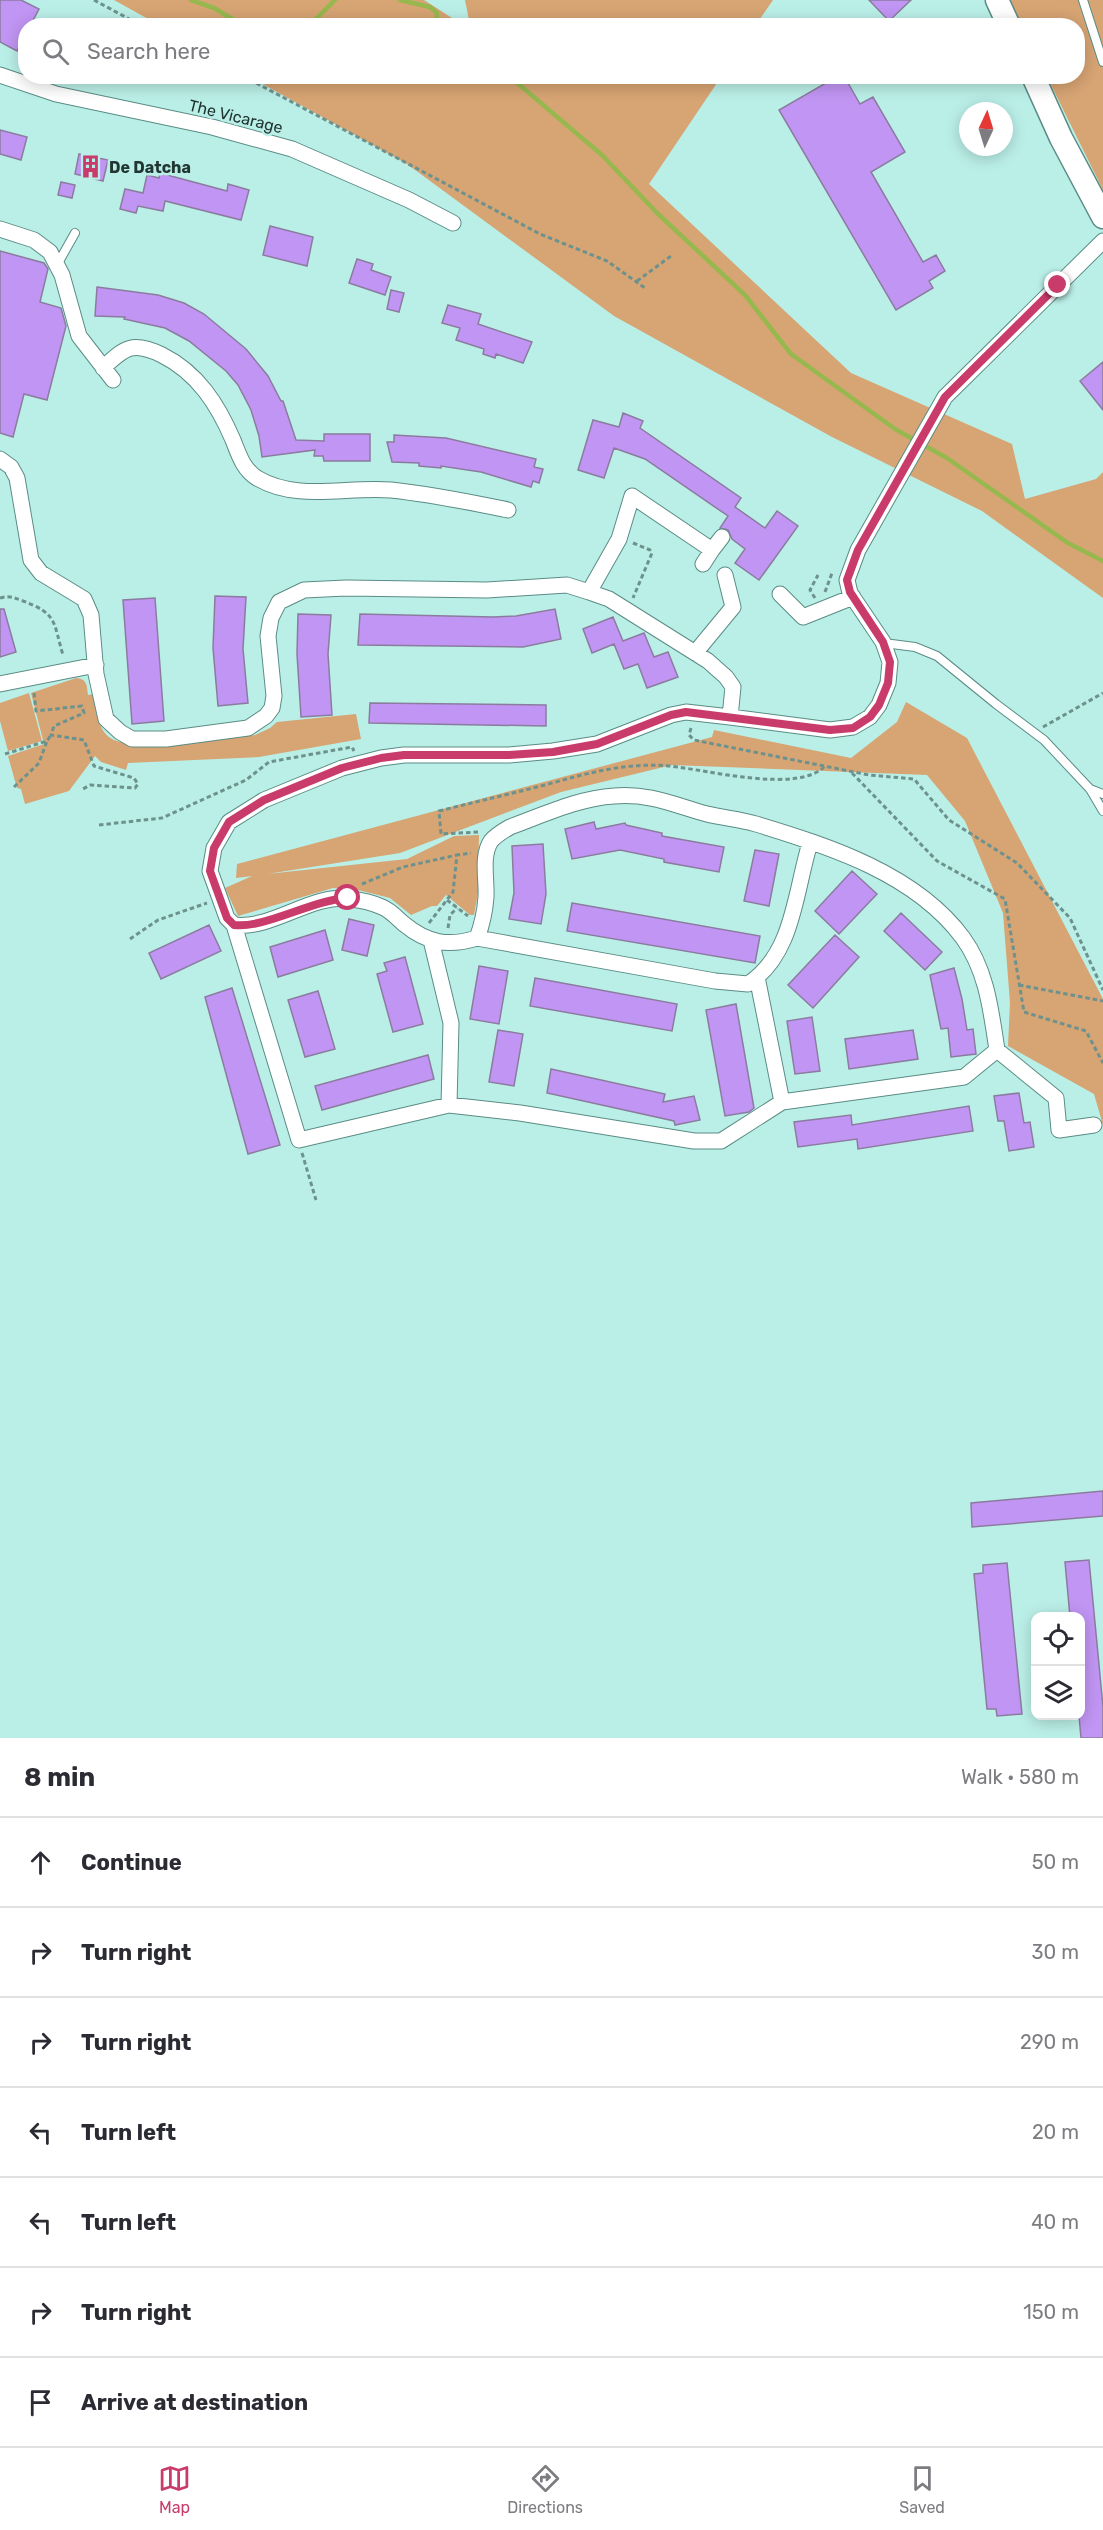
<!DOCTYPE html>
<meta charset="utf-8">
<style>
:root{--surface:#fff;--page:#f2f2f3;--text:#2b2b33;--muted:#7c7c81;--line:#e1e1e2;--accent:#c83b6a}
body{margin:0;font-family:Rubik,sans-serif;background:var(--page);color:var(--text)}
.controls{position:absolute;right:18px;bottom:18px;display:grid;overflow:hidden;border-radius:12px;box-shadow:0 3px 15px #0003}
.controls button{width:54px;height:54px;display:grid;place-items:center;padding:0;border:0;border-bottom:2px solid var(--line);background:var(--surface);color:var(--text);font:30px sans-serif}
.compass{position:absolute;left:959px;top:102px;width:54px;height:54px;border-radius:50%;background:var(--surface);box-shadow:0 3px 15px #0003;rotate:4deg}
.stop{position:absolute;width:18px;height:18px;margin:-14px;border:4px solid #c83b6a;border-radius:50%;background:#fff}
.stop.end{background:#c83b6a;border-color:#fff;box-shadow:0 2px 6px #0008}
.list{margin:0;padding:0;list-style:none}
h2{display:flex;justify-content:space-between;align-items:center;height:78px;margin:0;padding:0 24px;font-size:26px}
h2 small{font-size:20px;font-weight:400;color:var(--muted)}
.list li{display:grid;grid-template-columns:39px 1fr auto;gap:18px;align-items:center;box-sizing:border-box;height:90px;padding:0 24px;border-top:2px solid var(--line)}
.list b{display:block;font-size:22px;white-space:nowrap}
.list em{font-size:20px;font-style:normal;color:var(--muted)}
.icon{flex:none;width:33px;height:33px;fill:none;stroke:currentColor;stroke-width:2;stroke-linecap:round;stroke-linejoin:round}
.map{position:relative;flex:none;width:1103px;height:1738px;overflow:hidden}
.search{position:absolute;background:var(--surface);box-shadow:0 3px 15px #0003;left:18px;right:18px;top:18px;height:66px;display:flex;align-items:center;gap:15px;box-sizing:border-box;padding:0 21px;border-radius:24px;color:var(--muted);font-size:22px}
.sheet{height:708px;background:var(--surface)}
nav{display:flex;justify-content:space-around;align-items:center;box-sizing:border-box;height:84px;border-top:2px solid var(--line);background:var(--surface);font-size:16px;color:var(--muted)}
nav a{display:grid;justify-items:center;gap:3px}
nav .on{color:var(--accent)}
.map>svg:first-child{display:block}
.green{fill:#d7a473}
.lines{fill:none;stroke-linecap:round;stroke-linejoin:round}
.stream{stroke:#96b84e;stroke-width:4.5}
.building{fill:#c195f3;stroke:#8b7c9f;stroke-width:1.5}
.service-casing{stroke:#5a8c85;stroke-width:10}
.minor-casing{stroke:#5a8c85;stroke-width:17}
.secondary-casing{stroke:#5a8c85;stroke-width:25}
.path{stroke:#6d928d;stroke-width:3;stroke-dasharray:4.5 3;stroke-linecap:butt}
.service{stroke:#fff;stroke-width:8}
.minor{stroke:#fff;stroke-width:15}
.secondary{stroke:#fff;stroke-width:22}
.route{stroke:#c83b6a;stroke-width:8}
.labels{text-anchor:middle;stroke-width:5;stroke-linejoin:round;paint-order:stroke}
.street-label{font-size:16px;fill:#213633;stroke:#baefe7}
.poi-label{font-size:16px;font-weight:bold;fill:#213633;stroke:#baefe7;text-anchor:start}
</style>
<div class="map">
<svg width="1103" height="1738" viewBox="0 0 1103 1738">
<rect width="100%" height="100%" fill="#baefe7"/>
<path class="green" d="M 114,0 L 424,0 L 463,25 L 159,25 Z
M 465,0 L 773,0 L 755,26 L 470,25 Z
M 1008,0 L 1103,0 L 1103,190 L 1047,77 L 1078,76 L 1078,26 L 1022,25 Z
M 250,77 L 721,77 L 649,184 L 851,373 L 1012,444 L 1025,499 L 1096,479 L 1103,472 L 1103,598 L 982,511 L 832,437 L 614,316 L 407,164 Z
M 76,678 C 87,679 87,685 88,695 L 93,694 C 96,710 97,730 112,739 C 131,751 229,738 255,735 L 270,728 L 277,722 L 356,714 L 361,739 L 259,757 L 128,763 L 126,770 L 101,762 L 95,756 L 69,791 L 25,804 L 21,789 L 17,788 L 8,756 L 44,744 L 31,693 Z
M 29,693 L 42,741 L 8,751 L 0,721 L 0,703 Z
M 906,702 L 967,738 L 1103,999 L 1103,1125 L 1094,1094 L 1008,1046 L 1010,1003 L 1003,913 L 965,821 L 927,775 L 672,765 L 561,792 L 400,853 L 267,874 L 407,859 L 454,836 L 479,835 L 478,893 L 474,915 L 470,915 L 446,895 L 437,906 L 432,906 L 411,915 L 390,898 L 358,890 L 333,888 L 238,916 L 225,888 L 252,876 L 236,878 L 237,864 L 712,737 L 714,730 L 851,758 L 897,722 Z"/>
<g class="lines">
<path class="stream" d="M 191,0 L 214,8 L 244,26
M 400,0 L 430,7 L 437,13 L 436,26
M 309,26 L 335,0
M 509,76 L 602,155 L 657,213 L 745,295 L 791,354 L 895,429 L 947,458 L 1068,543 L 1103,561"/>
</g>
<path class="building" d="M 0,0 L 21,0 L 39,9 L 30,26 L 26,26 L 26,34 L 17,51 L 0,42 Z
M 869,0 L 911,0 L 889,21 Z
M 838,76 L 844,76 L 860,104 L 873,97 L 905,152 L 871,172 L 923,262 L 936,255 L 945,271 L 929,281 L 933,288 L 896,310 L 779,110 Z
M 0,130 L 27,137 L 21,160 L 0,154 Z
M 79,154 L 108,160 L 103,181 L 75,174 Z
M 160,173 L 227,191 L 228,184 L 249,190 L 241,220 L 165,201 L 163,211 L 138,206 L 136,213 L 120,209 L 125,189 L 143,193 L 147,175 L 159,178 Z
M 61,182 L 75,185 L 72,198 L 58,195 Z
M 270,226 L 313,237 L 307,266 L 263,255 Z
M 0,251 L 44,263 L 48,269 L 40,302 L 61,308 L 66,326 L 47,400 L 24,394 L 13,437 L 0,433 Z
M 357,259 L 373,264 L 371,270 L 391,277 L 385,295 L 349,283 Z
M 97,287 L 158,295 L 184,303 L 204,314 L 246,349 L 268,376 L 281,401 L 283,401 L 296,440 L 324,441 L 324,434 L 370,434 L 370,461 L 324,461 L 323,456 L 314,456 L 315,450 L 262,457 L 259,436 L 251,410 L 238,385 L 226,371 L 189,341 L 165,328 L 124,319 L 125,317 L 95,316 Z
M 391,290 L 404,293 L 399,312 L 387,309 Z
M 448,305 L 481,314 L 478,324 L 532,342 L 523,363 L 496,354 L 495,358 L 483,354 L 484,349 L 456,340 L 460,328 L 442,323 Z
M 1103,362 L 1103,410 L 1080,381 Z
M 623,413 L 643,421 L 640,428 L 741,498 L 735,507 L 765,528 L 777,511 L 798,526 L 759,580 L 735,563 L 745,549 L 732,539 L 728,530 L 720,528 L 728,516 L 645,459 L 614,448 L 604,478 L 578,470 L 593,420 L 619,427 Z
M 394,435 L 446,438 L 536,459 L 534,467 L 543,469 L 539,483 L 533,481 L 531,487 L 481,472 L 441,466 L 441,468 L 419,466 L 419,463 L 392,462 L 387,442 L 394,442 Z
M 215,596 L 246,597 L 243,649 L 248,703 L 218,706 L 213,648 Z
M 155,598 L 164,721 L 132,724 L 123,600 Z
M 0,609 L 4,609 L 16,652 L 0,657 Z
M 555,609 L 561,639 L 523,647 L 358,645 L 360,614 L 493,617 L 516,616 Z
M 298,614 L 331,615 L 328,654 L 332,715 L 301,717 L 297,654 Z
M 613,617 L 623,641 L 644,633 L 654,657 L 668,652 L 678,677 L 647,688 L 638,664 L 624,669 L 614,644 L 592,653 L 583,629 Z
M 370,703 L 546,705 L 546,726 L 369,723 Z
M 594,822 L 596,829 L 625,823 L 626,825 L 662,833 L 662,836 L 724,847 L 719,872 L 664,862 L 664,859 L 620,850 L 572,859 L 565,829 Z
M 543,844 L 546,894 L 541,924 L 509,919 L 514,893 L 512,846 Z
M 755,850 L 779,854 L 769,906 L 744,901 Z
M 852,871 L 877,894 L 839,934 L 815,911 Z
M 572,903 L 760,936 L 755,963 L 567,931 Z
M 901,913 L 942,952 L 925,970 L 884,931 Z
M 349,919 L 374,925 L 367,956 L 342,950 Z
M 209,925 L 221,951 L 161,979 L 149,953 Z
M 325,930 L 333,960 L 278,977 L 270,947 Z
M 835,935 L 859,957 L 813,1008 L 788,985 Z
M 405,957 L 423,1024 L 393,1032 L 377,974 L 387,971 L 384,963 Z
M 479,966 L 508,971 L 499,1024 L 470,1019 Z
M 954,968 L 962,999 L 967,1030 L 973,1029 L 976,1054 L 951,1057 L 948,1028 L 941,1029 L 930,975 Z
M 535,978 L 677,1004 L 672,1031 L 530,1006 Z
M 232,988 L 280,1145 L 248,1154 L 205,997 Z
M 318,991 L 335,1049 L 305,1057 L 288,1000 Z
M 736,1004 L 754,1108 L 749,1112 L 725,1116 L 706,1010 Z
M 812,1017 L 820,1071 L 795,1074 L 787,1021 Z
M 498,1030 L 523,1034 L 514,1086 L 489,1082 Z
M 913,1030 L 918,1059 L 849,1069 L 845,1039 Z
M 428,1055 L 434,1079 L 322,1110 L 315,1086 Z
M 551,1069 L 665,1094 L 663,1102 L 694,1096 L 700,1120 L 675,1125 L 674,1121 L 547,1093 Z
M 1019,1093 L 1024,1123 L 1030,1122 L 1034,1147 L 1009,1151 L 1004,1121 L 998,1121 L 994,1096 Z
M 969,1106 L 973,1131 L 858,1149 L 857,1139 L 798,1147 L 794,1122 L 851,1115 L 852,1125 Z
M 1103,1491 L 1103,1516 L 972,1527 L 971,1503 Z
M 1089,1560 L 1103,1707 L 1103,1738 L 1081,1738 L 1079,1716 L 1080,1617 L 1070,1617 L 1065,1562 Z
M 1007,1563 L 1022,1714 L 997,1716 L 996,1709 L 987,1709 L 974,1574 L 983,1573 L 983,1565 Z"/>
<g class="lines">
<defs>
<path id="service" d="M 1083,0 L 1103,62
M 57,265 L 75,233
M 884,643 L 915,647 L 937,656 L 996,704 L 1044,740 L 1090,789 L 1103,811
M 1090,789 L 1103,794"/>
<path id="minor" d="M 0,75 L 56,94 L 212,127 L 292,149 L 409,200 L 453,223
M 0,229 L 34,240 L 50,252 L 62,275 L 79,336 L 113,380
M 103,368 C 125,347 133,341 162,355 C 198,373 218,405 233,440 C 239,455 243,469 257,478 C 297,502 347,486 391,490 C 431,494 469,502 508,510
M 0,459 L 11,467 L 17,478 L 31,560 L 41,573 L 84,599 L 91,615 L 96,674 L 106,719 L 120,732 L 132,739 L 166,739 L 248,728 L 266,716 L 272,708 L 274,696 L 268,636 L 271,618 L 279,602 L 304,590 L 346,588 L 487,590 L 567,585 L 589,592 L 609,599 L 708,661 L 726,677 L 733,687 L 730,717 L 830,730 L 853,727 L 870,717 L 879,705 L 888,683 L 890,662 L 883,642 L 850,593 L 847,580 L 858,550 L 945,397 L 1103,241
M 703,564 L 712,550
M 589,592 L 619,539 L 632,496 L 712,550 L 722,537
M 780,594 L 803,617 L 853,597
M 695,653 L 733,607 L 725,575
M 0,684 L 96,665
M 730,717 L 686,712 L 671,715 L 597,744 L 553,751 L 509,755 L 404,755 L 381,758 L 342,768 L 264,800 L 229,822 L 214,848 L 210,871 L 227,918 L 234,925 C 272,930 312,893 350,899 C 361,900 373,903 382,907 C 390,910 397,918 404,924 C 427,943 448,947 477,938 C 482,925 485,911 486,897 C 487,879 481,856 491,841 C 496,835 503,831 510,827 C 543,815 579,798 614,796 C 650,793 674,805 707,814 C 723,818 740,819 756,824 C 829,846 916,874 963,938 C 987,971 991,1011 997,1050 L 1056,1098 L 1059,1130 L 1094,1125
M 234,925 L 299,1140 L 449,1105 L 520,1113 L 694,1141 L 721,1141 L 782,1102 L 964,1077 L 997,1050
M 477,938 L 715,981 L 748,984 C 794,954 795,891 810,843
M 431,940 L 451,1023 L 449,1105
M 757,977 L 782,1102"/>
<path id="secondary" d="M 997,0 L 1009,26
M 1033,76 L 1061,138 L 1103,217"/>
</defs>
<use href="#service" class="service-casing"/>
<use href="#minor" class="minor-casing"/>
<use href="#secondary" class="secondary-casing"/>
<path class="path" d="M 94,0 L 142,26
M 243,76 L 540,234 L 607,261 L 645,288
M 637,281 L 671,256
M 633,543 L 650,550 L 652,553 L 633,598
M 825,592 L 832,573
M 0,598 C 9,595 15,598 23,601 C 58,614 53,622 63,655
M 815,598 L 810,590 L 818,575
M 34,693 L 36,711 L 82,706 L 84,713 L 54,726 L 51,735 L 84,740 L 94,766 L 134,778 L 138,784 L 135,788 L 90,785 L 83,789
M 1043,727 L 1103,693
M 691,728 L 689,735 L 694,740 L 869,775 L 914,779 L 949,820 L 1017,863 L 1070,918 L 1103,990
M 5,754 L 47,741 L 51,735
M 852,773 L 937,861 L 1005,899 L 1024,1012 L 1086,1031 L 1103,1063
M 14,787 L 39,763 L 47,741
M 99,825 L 162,818 L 246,780 L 269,762 L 352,747 L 354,751
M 478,832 L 441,834 L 439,811 C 475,802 510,794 545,785 C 588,773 626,762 670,766 C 707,770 799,794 825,766
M 362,884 L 403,867 L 457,855
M 447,900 L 468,916
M 429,923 L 453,892 L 457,855 L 471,853
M 448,928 L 450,915 L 457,908
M 130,939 L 158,920 L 207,903
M 1019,985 L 1103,1001
M 302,1153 L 316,1200"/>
<use href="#service" class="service"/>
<use href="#minor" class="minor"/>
<use href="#secondary" class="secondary"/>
</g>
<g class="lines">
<path class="route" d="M 348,898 C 312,900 264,929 234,925 L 227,918 L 210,871 L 214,848 L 229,822 L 264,800 L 342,768 L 381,758 L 404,755 L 509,755 L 553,752 L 597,744 L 671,715 L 686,712 L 830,730 L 853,728 L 870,717 L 879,705 L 888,683 L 890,662 L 883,642 L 850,592 L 847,580 L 858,550 L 945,397 L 1058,285"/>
</g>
<defs>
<symbol id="building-bare" viewBox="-9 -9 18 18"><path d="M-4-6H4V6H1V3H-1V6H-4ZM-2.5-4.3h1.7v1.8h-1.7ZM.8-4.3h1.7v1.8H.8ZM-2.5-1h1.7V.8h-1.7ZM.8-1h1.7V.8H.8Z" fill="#c83b6a" stroke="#baefe7" stroke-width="2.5" paint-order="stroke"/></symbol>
</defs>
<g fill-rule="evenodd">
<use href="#building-bare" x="74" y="150" width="33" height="33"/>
</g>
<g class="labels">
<g class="street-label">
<text transform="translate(236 116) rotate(14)" y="6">The Vicarage</text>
</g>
<g class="poi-label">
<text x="109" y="173">De Datcha</text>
</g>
</g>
</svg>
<div class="controls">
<button><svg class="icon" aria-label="locate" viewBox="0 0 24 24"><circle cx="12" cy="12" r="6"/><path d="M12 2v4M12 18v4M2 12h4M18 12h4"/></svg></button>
<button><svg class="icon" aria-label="layers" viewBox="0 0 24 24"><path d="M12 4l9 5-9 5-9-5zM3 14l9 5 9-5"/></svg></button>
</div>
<svg class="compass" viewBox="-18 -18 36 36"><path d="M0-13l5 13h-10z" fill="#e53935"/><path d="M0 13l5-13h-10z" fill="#7c7c81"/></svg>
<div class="stop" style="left:348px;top:898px"></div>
<div class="stop end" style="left:1058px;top:285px"></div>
<div class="search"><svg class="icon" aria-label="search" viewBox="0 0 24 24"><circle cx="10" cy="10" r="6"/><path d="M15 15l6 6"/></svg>Search here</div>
</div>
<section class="sheet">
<h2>8 min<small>Walk · 580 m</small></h2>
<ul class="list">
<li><svg class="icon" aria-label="ahead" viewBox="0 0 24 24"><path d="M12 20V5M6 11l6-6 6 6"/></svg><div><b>Continue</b></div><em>50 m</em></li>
<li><svg class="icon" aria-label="right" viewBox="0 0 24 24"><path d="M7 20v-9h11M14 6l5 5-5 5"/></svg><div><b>Turn right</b></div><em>30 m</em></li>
<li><svg class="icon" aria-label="right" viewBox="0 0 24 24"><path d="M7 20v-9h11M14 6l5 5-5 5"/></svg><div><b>Turn right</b></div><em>290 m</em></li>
<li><svg class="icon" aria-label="left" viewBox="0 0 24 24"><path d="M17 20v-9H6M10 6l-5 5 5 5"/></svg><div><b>Turn left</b></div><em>20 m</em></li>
<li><svg class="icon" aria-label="left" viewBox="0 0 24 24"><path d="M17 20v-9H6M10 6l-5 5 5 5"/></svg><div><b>Turn left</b></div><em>40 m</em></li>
<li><svg class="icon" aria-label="right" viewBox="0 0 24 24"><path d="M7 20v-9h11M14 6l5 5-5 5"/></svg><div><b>Turn right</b></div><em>150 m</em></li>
<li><svg class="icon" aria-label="arrive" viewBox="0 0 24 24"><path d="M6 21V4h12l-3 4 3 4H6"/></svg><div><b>Arrive at destination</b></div></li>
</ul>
</section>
<nav>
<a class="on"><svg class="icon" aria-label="map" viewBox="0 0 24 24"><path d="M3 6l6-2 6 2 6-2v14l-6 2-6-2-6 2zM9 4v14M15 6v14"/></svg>Map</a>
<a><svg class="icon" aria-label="directions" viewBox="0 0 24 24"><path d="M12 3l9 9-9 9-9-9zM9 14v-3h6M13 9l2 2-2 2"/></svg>Directions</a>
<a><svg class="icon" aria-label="saved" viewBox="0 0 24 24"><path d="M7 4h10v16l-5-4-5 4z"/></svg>Saved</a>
</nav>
